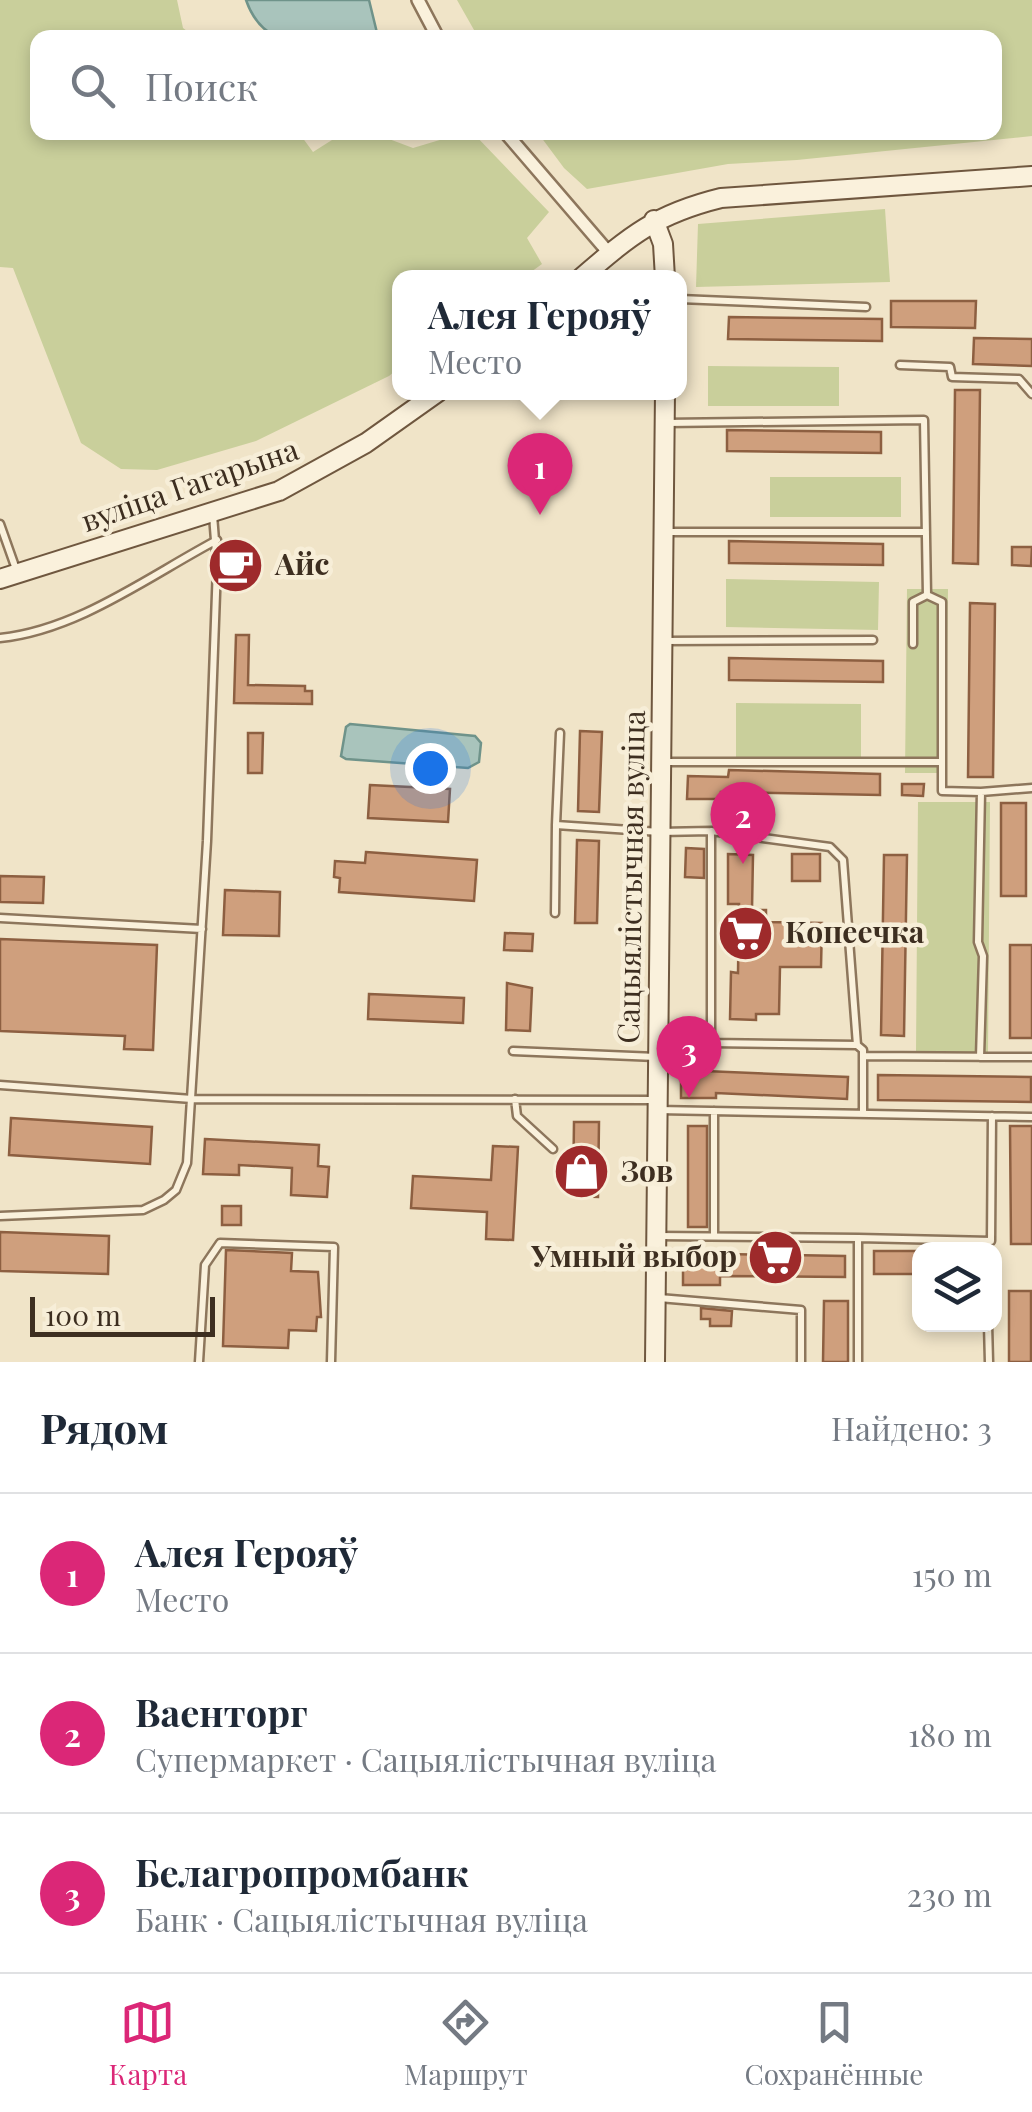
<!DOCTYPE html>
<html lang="ru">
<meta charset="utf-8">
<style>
:root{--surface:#fff;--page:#f2f2f3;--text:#1f2937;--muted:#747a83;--line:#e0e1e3;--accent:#db2777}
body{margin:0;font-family:"Playfair Display",serif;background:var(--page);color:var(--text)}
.controls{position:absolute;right:30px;bottom:30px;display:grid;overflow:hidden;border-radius:20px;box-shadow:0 5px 15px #0003}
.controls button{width:90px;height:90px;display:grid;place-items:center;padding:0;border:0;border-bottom:2px solid var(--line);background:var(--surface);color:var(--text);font:50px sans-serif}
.scale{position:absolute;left:30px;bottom:25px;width:185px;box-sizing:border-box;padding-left:10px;border:5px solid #3d2e20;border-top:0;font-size:28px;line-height:35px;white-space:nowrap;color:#3d2e20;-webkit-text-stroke:8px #f7eed8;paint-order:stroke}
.you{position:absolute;left:430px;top:768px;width:35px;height:35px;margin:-25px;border:8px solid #fff;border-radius:50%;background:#1a73e8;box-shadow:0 0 0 15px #1a73e833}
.badge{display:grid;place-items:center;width:65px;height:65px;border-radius:50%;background:var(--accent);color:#fff;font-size:32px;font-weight:700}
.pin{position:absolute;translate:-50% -82px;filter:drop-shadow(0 2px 5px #0008)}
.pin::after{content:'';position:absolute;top:52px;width:35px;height:30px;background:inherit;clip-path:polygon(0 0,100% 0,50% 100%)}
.popup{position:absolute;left:392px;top:270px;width:295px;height:130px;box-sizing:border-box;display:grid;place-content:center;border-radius:20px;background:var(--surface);filter:drop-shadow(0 2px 8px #0005);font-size:32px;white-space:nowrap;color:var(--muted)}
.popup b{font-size:38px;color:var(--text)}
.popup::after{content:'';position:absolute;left:50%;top:100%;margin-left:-20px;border:20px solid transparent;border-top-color:var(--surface)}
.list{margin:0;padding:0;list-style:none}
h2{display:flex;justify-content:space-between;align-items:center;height:130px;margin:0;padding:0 40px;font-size:42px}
h2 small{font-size:32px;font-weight:400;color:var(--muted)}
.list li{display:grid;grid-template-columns:65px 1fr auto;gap:30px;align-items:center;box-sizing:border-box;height:160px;padding:0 40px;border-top:2px solid var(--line)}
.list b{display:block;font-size:38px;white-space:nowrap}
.list p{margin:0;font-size:32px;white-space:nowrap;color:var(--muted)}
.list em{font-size:32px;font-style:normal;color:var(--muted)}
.icon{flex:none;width:55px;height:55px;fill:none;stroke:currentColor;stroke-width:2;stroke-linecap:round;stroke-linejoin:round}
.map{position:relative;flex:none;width:1032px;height:1362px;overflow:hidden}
.search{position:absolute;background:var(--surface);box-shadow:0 5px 15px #0003;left:30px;right:30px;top:30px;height:110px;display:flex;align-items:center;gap:25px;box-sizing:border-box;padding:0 35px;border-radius:20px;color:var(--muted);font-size:38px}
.sheet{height:610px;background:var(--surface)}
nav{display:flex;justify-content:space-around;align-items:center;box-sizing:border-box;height:140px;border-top:2px solid var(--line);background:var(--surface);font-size:28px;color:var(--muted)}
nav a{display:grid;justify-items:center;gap:5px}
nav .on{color:var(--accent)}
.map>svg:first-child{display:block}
.green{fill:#c9cf9b}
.water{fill:#a9c4bc;stroke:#6f938a;stroke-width:2.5}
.building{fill:#cf9f7d;stroke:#8d5f41;stroke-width:2.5}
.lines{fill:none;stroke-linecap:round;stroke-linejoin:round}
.lane-casing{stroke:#8d765c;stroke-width:11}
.street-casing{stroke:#8d765c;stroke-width:16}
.secondary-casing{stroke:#6f573f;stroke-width:22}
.lane{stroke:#faf1dc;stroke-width:6}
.street{stroke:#faf1dc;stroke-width:11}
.secondary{stroke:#faf1dc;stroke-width:18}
.labels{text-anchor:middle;stroke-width:9;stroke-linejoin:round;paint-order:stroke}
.street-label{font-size:30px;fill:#3d2e20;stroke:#f7eed8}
.poi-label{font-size:30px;font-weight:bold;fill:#3d2e20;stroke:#f7eed8;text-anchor:start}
</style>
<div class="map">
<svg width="1032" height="1362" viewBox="0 0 1032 1362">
<rect width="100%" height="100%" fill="#f0e4c8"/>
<path class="green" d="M 0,0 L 177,0 L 183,28 L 195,37 L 38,38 L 38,132 L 299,133 L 313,152 L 343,133 L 373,133 L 413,148 L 463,133 L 473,133 L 549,212 L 527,238 L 542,264 L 524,277 L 400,278 L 400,367 L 389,376 L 256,441 L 157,470 L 121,469 L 81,443 L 13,268 L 0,267 Z
M 457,0 L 1032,0 L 1032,136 L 797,160 L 728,164 L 587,189 L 564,168 L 538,133 L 994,132 L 994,38 L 478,37 Z
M 885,209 L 890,282 L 696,287 L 698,224 Z
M 708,366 L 839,367 L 839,406 L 708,406 Z
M 770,477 L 901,477 L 901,517 L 770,517 Z
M 726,579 L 879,582 L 878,630 L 726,627 Z
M 907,589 L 948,589 L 946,773 L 905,773 Z
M 736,703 L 861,704 L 861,767 L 736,766 Z
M 918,802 L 990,802 L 988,1053 L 916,1052 Z"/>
<path class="water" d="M 246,0 L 369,0 L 378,37 L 277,37 C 261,30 252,17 246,0 Z
M 350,724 L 475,736 L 481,743 L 479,762 L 468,768 L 346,759 L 341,756 L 346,727 Z"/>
<path class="building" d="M 891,301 L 976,301 L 975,328 L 891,327 Z
M 729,317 L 882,319 L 882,341 L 728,339 Z
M 974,338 L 1032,339 L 1032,366 L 973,364 Z
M 955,390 L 980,390 L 978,564 L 953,563 Z
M 727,430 L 881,432 L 881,453 L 727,451 Z
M 729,541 L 883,544 L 883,565 L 729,563 Z
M 1012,547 L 1032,547 L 1031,566 L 1012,565 Z
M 227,554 L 246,554 L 245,582 L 235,582 L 236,575 L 226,575 Z
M 970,603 L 995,604 L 993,777 L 968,777 Z
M 236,635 L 249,635 L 248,685 L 305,686 L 305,691 L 312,691 L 312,704 L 234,703 Z
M 729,658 L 883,661 L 883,682 L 729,680 Z
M 580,731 L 602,732 L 599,812 L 578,811 Z
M 248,733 L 263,733 L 262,773 L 248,773 Z
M 729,770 L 880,774 L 880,795 L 721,792 L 721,799 L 687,799 L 688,776 L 728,777 Z
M 902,784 L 924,784 L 923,796 L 902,795 Z
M 370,785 L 450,789 L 448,822 L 368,818 Z
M 1001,803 L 1026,803 L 1026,896 L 1001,896 Z
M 577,840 L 599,841 L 597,923 L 575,923 Z
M 686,848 L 704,849 L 704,878 L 685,877 Z
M 366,852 L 477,860 L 474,901 L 339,892 L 340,878 L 334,877 L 335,861 L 365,863 Z
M 728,854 L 753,855 L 752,910 L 766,910 L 766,922 L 822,923 L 821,967 L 780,967 L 779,1014 L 756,1014 L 756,1020 L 730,1019 L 731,972 L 738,973 L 739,904 L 728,904 Z
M 792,854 L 820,854 L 820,881 L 792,881 Z
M 884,855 L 907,855 L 904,1036 L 881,1035 Z
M 0,876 L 44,877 L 43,903 L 0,902 Z
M 225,890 L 280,892 L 279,936 L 223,935 Z
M 505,933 L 533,934 L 532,951 L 504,950 Z
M 0,939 L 157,945 L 153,1050 L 124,1049 L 125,1036 L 0,1031 Z
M 1010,945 L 1032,945 L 1032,1038 L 1010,1038 Z
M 507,983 L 532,988 L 530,1031 L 506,1030 Z
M 369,994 L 464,998 L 463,1023 L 368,1019 Z
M 681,1070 L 848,1077 L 847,1099 L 716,1093 L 716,1098 L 681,1098 Z
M 878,1075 L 1031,1077 L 1031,1102 L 878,1100 Z
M 11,1118 L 152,1127 L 150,1164 L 9,1155 Z
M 574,1122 L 599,1122 L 598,1197 L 573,1196 Z
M 688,1126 L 707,1126 L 707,1227 L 688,1227 Z
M 1010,1126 L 1032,1126 L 1032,1244 L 1011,1244 Z
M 205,1139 L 319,1145 L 318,1166 L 329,1167 L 327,1197 L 291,1195 L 292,1168 L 239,1165 L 239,1175 L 203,1174 Z
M 493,1146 L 518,1147 L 513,1240 L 486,1239 L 487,1212 L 411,1208 L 413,1176 L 491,1180 Z
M 222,1206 L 241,1206 L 241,1225 L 222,1225 Z
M 0,1232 L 109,1236 L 108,1274 L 0,1271 Z
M 226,1250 L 292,1253 L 291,1271 L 318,1272 L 321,1317 L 317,1317 L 316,1331 L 289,1330 L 288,1348 L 223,1346 Z
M 874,1251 L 920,1251 L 920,1274 L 874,1274 Z
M 726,1254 L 845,1256 L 845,1277 L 720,1276 L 720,1285 L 683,1285 L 683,1257 L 726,1258 Z
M 1009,1291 L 1031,1291 L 1031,1362 L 1009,1362 Z
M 824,1301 L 848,1301 L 848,1362 L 823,1362 Z
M 701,1308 L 732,1311 L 731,1326 L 710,1326 L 710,1319 L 701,1319 Z"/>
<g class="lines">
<defs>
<path id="lane" d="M 680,299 L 866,307
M 900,365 L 950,367 L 952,377 L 1019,379 L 1032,394
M 666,423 L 924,420 L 927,595 L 942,602 L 942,791 L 981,792
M 0,524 L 17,572
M 664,532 L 926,532
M 0,638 C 78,630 149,576 217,540
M 663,641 L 873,640
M 913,644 L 913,602 L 927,595
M 560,733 L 556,825 L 660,832 L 711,831 L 711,1043 L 857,1045 L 863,1050 L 863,1114
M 662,762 L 942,762
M 711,831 L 830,847 L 843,860 L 857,1045
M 555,913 L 556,825
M 0,918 L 202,929
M 658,1042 L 711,1043
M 513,1051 L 656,1057
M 863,1056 L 1032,1057
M 980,1057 L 983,956 L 978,942 L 981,792 L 1032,788
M 0,1085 L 192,1099 L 655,1100
M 515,1099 L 517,1116 L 553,1149
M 658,1110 L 1032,1117
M 714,1111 L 714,1236
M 0,1216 L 143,1210 L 164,1200 L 176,1190 L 187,1163 L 207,841 L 217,566 L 213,515
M 657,1236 L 858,1238 L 858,1362
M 858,1238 L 991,1241 L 992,1116
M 659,1298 L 801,1310 L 801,1362
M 988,1324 L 989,1362
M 199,1362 L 205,1265 L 220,1243 L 334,1247 L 331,1362"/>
<path id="street" d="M 418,0 L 438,38
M 505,132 L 609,253"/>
<path id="secondary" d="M 654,220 L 663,244 L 665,278
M 581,278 C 631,235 656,214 721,198 L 1032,176
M 0,579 L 279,491 L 366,443 L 438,392
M 655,1362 L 665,392"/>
</defs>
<use href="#lane" class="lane-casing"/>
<use href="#street" class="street-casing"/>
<use href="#secondary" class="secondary-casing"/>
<use href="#lane" class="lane"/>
<use href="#street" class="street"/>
<use href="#secondary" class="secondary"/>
</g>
<defs>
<symbol id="cafe-disc" viewBox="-11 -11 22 22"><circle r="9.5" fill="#9e2a2b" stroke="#f7eed8"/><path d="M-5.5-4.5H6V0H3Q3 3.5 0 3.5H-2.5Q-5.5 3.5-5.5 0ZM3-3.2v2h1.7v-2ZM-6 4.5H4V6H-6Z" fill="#fff"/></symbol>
<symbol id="supermarket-disc" viewBox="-11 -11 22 22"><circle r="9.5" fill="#9e2a2b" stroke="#f7eed8"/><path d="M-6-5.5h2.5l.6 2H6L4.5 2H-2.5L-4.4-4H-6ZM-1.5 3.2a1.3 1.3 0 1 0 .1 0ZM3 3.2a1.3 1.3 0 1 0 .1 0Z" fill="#fff"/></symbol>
<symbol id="shop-disc" viewBox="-11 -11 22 22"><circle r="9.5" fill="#9e2a2b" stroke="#f7eed8"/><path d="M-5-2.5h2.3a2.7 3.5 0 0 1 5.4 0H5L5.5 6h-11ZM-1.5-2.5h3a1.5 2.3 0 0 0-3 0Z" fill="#fff"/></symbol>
</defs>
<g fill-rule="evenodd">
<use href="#cafe-disc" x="204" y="534" width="63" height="63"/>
<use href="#supermarket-disc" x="714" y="902" width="63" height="63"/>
<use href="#shop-disc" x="550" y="1140" width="63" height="63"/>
<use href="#supermarket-disc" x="744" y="1226" width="63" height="63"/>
</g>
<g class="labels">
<g class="street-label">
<text transform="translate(190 486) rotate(-19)" y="10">вуліца Гагарына</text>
<text transform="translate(632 877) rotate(-89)" y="10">Сацыялістычная вуліца</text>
</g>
<g class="poi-label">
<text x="275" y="575">Айс</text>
<text x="785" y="943">Копеечка</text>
<text x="621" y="1182">Зов</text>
<text x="737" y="1267" text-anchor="end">Умный выбор</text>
</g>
</g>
</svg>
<div class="controls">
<button><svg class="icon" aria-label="layers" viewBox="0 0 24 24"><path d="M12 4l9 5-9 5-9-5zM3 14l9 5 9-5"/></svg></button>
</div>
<div class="scale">100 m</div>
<div class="you"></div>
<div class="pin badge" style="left:540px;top:515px">1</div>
<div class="popup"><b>Алея Герояў</b>Место</div>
<div class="pin badge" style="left:743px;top:864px">2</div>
<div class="pin badge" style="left:689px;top:1098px">3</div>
<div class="search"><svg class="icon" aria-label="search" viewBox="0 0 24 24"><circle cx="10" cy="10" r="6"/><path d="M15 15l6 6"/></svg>Поиск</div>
</div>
<section class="sheet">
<h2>Рядом<small>Найдено: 3</small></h2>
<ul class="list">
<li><span class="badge">1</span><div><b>Алея Герояў</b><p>Место</p></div><em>150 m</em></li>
<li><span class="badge">2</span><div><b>Ваенторг</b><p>Супермаркет · Сацыялістычная вуліца</p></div><em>180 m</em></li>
<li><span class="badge">3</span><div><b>Белагропромбанк</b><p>Банк · Сацыялістычная вуліца</p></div><em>230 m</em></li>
</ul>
</section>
<nav>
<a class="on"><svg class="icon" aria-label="map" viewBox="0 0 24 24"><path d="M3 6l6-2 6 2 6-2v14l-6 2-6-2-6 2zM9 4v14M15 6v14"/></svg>Карта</a>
<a><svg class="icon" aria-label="directions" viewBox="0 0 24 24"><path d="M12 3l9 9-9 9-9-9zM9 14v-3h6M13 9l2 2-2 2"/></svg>Маршрут</a>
<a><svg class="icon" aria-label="saved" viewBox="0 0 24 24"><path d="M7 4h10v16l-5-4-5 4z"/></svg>Сохранённые</a>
</nav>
